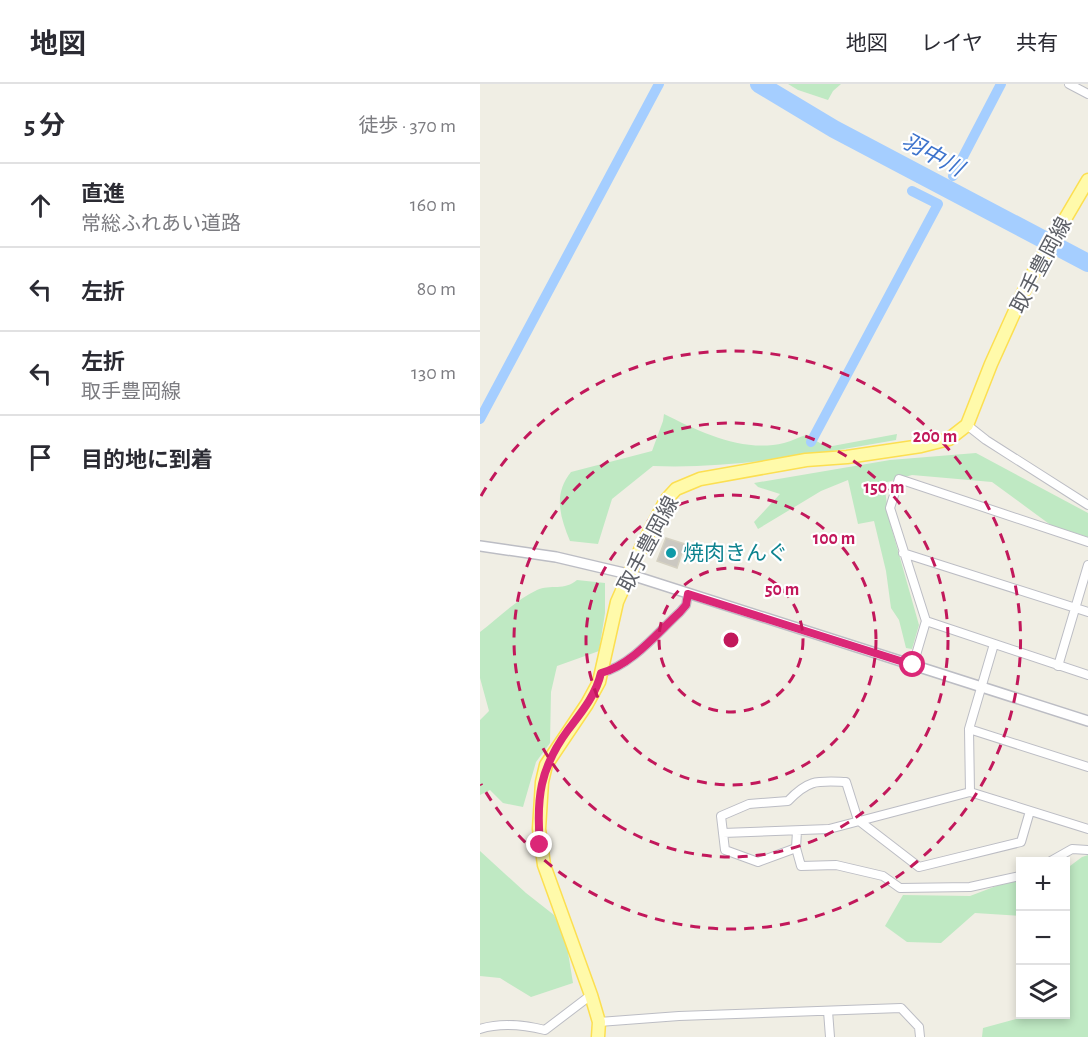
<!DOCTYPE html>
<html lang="ja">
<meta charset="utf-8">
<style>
:root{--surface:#fff;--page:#f7f7f7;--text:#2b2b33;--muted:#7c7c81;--line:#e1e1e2}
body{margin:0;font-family:"Alegreya Sans","Noto Sans JP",sans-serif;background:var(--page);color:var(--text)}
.controls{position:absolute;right:18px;bottom:18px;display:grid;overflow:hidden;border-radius:0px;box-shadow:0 3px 9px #0003}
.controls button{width:54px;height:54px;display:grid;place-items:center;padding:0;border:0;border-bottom:2px solid var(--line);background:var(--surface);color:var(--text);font:30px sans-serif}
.stop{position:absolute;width:18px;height:18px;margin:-14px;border:4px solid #db2777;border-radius:50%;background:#fff}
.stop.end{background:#db2777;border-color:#fff;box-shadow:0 2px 6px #0008}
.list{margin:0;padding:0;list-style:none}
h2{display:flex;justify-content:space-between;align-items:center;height:78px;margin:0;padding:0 24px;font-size:26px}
h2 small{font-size:20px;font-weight:400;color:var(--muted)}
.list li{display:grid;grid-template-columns:39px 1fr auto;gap:18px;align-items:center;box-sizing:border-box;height:84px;padding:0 24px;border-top:2px solid var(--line)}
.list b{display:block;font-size:22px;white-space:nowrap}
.list p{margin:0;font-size:20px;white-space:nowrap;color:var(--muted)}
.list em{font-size:20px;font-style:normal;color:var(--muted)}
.icon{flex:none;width:33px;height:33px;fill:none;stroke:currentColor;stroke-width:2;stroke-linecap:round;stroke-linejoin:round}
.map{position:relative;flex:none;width:608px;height:953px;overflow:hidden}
header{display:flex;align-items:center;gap:36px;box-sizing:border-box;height:84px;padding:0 30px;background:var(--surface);border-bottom:2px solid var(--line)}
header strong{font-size:28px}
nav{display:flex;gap:33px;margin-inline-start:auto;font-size:21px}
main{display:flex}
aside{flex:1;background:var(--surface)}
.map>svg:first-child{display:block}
.green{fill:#bfe9c3}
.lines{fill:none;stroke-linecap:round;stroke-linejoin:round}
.canal{stroke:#a5ceff;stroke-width:10}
.river{stroke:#a5ceff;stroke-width:18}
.building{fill:#cbc8c1;stroke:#d5d1c2;stroke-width:1.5}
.minor-casing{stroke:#bcbdc4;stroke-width:10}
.tertiary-casing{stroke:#bcbdc4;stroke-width:12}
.primary-casing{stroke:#fcdf51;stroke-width:15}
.minor{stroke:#fff;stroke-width:8}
.tertiary{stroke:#fff;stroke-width:9}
.primary{stroke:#fffaaa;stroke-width:12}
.route{stroke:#db2777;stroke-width:8}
.ring{fill:none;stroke:#c2185b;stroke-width:3;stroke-dasharray:10 8}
.culture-dot{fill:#0f9aa8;stroke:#fff;stroke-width:2}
.labels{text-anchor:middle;stroke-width:4.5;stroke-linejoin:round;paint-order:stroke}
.street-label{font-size:21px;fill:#5c5f66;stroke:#fff}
.culture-label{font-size:21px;fill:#0d838f;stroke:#fff;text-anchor:start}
.water-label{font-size:22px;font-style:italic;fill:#3d73cc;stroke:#fff}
.centre{fill:#c2185b;stroke:#fff;stroke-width:3}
.ring-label{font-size:18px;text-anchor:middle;font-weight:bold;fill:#c2185b;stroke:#fff;stroke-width:4.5;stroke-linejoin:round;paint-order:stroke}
</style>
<header>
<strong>地図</strong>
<nav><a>地図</a><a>レイヤ</a><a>共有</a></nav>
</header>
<main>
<aside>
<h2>5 分<small>徒歩 · 370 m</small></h2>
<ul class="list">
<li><svg class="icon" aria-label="ahead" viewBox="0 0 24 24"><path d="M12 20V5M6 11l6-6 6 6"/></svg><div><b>直進</b><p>常総ふれあい道路</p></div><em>160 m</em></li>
<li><svg class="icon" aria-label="left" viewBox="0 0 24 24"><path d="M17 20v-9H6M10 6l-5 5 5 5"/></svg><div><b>左折</b></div><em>80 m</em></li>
<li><svg class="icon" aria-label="left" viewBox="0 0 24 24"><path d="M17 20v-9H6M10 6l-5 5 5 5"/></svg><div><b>左折</b><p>取手豊岡線</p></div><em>130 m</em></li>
<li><svg class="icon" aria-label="arrive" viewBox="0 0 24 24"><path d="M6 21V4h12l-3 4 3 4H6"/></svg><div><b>目的地に到着</b></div></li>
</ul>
</aside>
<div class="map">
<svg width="608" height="953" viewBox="0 0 608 953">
<rect width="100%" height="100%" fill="#f0eee4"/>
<path class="green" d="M 308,0 L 361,0 L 353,7 L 348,16 L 318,6 Z
M 184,330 C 220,348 263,369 304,359 C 312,357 319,353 326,351 L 347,363 L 417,350 L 416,356 C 336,370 255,385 173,382 L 132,415 L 118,460 L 90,457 C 80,433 73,410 91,388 L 172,367 L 183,337 Z
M 496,369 L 608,429 L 608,453 L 572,442 L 512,398 L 432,391 L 404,399 L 409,435 L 439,541 L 432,565 L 426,564 L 419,536 L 411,524 L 406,487 L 394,437 L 378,440 L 368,396 L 341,407 L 278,445 L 274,438 L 300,410 L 278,403 L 274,399 L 410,376 Z
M 97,496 L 125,499 L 125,529 L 119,567 L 77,582 L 71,608 L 70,659 L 56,678 L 43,723 L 23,719 L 10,706 L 0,711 L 0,636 L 9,627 L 0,594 L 0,548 C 18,534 36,516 57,506 C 70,500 85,507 97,496 Z
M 0,767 L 46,809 L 74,831 L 86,856 L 93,899 L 51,913 L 20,894 L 0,892 Z
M 608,771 L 608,953 L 502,953 L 503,944 L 536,935 L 541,931 L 586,930 L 586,785 L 602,773 Z
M 540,793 L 540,832 L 495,829 L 461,859 L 427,858 L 405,842 L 423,811 L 490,812 Z"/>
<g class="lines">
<path class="canal" d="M 473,92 L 521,0
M 439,94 L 441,90
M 467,105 L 467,104
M 0,335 L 179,0
M 331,358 L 458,120 L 432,107"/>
<path class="river" d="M 279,0 L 354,45 L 608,179"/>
</g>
<path class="building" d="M 186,454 L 205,460 L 197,484 L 177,477 Z"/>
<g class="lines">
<defs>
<path id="minor" d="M 589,0 L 608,10
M 487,341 L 506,356 L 608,421
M 423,469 L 608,528
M 446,537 L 608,591
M 433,581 L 446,537 L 410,424 L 419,395 L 608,458
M 578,582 L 608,481
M 121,589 C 152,581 177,549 200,528 L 206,521 L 208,510
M 489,645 L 608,683
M 490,708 L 489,645 L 514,560
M 317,747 L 316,764 L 321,782 L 356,781 L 403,792 L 420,804 L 490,803 L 540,792
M 243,749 L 349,745 L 490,708 L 608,745
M 316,764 L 278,778 L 245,766 L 241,732 L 269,720 L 308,717 C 329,695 337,697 366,698 L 378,736 L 439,783 L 541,758 L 550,727
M 569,778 L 592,765 L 608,766
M 348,927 L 350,953
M 119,938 L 199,932 L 421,924 L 439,943 L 440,953
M 0,945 C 22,938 44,941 65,946 L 111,911"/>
<path id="tertiary" d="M 0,462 L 76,473 L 148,490 L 608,637"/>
<path id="primary" d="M 118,953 L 119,938 L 111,911 L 64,781 L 59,745 L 62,698 L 66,681 L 107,620 L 119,598 L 137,518 L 161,464 L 186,416 L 196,405 L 220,395 L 326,376 L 367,373 L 441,362 L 469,355 L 487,341 L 511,280 L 548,198 L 608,96"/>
</defs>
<use href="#minor" class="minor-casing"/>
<use href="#tertiary" class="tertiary-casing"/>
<use href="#primary" class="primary-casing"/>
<use href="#minor" class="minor"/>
<use href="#tertiary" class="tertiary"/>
<use href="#primary" class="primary"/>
</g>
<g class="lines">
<path class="route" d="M 60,761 C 56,714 60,684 88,646 C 101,629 116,611 121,589 C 152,581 177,549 200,528 L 206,521 L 208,510 L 433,581"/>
</g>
<g class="ring">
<circle cx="251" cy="556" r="72"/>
<circle cx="251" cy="556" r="145"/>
<circle cx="251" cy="556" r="217"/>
<path d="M1 412A289 289 0 1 1 1 700"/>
</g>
<circle class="culture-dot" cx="191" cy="469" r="6"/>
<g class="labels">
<g class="street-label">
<text transform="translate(561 181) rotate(-62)" y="7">取手豊岡線</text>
<text transform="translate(168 460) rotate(-62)" y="7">取手豊岡線</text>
</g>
<g class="culture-label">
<text x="203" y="476">焼肉きんぐ</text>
</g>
<g class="water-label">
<text transform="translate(453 70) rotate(28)" y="8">羽中川</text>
</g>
</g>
<circle cx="251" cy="556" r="9" class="centre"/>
<g class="ring-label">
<text x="455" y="358">200 m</text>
<text x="404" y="409">150 m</text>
<text x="354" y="460">100 m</text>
<text x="302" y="511">50 m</text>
</g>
</svg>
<div class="controls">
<button>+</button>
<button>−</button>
<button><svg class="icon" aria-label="layers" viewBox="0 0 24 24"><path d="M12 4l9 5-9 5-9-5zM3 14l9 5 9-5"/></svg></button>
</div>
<div class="stop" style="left:433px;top:581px"></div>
<div class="stop end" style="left:60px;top:761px"></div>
</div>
</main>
